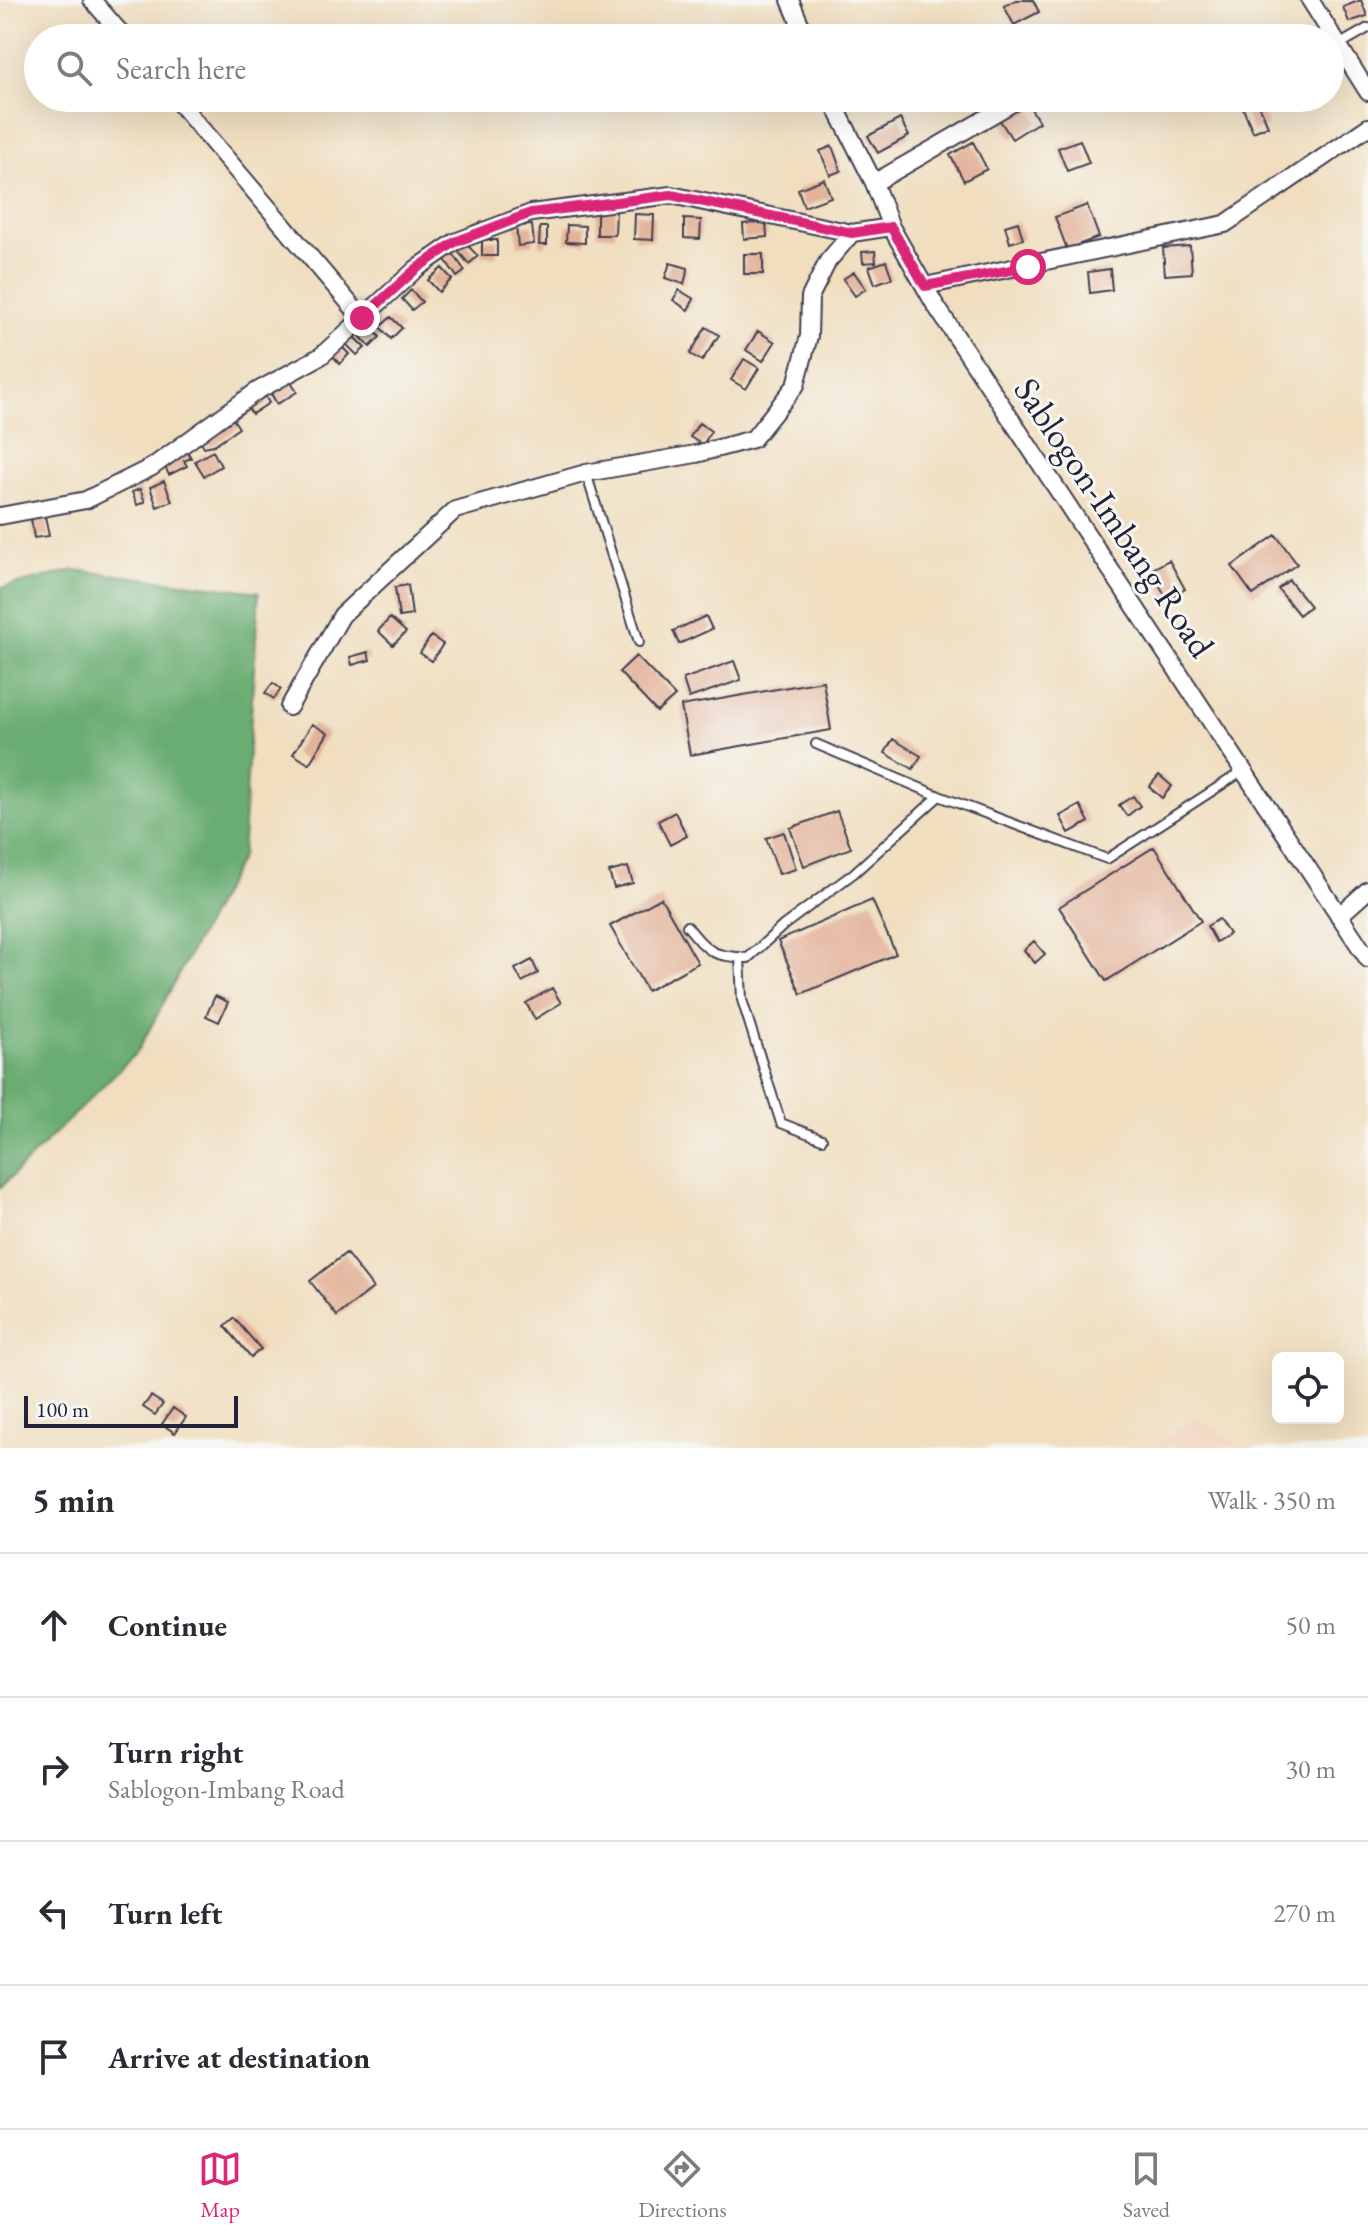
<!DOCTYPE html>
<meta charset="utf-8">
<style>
:root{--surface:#fff;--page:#f7f7f7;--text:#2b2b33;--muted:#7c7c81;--line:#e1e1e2;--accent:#db2777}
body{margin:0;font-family:"EB Garamond",serif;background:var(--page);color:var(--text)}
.controls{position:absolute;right:24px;bottom:24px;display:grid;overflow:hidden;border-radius:12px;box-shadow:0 8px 32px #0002}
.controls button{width:72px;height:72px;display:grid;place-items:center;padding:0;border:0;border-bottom:2px solid var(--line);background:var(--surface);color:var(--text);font:40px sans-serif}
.scale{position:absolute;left:24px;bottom:20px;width:214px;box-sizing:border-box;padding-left:8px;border:4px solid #22223b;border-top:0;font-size:22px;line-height:28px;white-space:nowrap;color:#22223b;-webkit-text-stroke:6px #f6f6f2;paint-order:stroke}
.stop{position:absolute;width:24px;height:24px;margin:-18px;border:6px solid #db2777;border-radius:50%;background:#fff}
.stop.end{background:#db2777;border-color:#fff;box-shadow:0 2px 8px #0008}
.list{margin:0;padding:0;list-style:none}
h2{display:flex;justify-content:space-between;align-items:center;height:104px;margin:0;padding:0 32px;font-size:34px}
h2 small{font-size:26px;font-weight:400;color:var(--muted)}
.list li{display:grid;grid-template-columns:52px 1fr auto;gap:24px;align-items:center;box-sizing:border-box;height:144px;padding:0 32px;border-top:2px solid var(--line)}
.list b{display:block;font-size:30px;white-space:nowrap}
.list p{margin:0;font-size:26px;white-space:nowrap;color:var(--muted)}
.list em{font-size:26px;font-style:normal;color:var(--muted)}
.icon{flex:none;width:44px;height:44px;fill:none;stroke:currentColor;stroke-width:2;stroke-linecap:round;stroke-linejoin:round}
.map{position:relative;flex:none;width:1368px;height:1448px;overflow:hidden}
.search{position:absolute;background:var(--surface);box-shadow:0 8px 32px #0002;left:24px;right:24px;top:24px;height:88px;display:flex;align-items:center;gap:20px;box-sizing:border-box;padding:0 28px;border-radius:44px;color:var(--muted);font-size:30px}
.sheet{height:680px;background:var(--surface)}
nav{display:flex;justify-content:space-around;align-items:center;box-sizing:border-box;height:112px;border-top:2px solid var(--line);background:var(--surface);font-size:22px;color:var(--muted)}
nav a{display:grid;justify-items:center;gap:4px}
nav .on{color:var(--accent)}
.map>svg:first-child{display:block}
.built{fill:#f2d4be}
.forest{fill:#6aad72;stroke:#466856;stroke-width:2}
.building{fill:#e3b29a}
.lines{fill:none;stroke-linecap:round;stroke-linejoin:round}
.service-casing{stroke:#413e4f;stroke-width:12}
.minor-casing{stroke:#413e4f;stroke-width:20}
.service{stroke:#fff;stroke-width:8}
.minor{stroke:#fff;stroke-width:16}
.route{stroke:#db2777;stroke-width:10}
.labels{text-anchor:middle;stroke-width:6;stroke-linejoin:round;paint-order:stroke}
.street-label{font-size:36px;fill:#22223b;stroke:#f6f6f2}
</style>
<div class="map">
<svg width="1368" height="1448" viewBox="0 0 1368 1448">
<rect width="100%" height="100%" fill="#f6f6f2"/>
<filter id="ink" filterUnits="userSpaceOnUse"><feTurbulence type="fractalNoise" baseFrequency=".0125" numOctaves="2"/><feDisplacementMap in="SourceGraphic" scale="16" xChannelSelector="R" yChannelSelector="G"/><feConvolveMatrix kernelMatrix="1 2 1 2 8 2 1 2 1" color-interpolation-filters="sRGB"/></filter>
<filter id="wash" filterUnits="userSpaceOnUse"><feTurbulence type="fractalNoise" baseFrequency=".006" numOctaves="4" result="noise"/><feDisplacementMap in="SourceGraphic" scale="32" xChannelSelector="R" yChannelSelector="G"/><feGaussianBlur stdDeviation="1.8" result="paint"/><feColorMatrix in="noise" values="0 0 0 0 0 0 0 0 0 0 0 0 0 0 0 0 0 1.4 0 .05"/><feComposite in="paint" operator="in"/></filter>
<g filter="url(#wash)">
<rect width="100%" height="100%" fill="#f0debf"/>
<path class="built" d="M 1195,1417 L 1243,1448 L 1151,1448 Z"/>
<path class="forest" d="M 75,570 L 259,592 L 242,855 L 138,1051 L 0,1188 L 0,588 Z"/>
<g id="blocks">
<path class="building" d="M 1016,0 L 1033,0 L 1039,12 L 1014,25 L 1004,6 Z
M 1361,0 L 1367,16 L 1349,22 L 1343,7 Z
M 1257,100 L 1268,126 L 1253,132 L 1242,106 Z
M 1027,102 L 1039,122 L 1012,139 L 999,119 Z
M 900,119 L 909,136 L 878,153 L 868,136 Z
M 1080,140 L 1089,163 L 1067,171 L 1058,148 Z
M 973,142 L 987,169 L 964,181 L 950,155 Z
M 832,146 L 841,171 L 830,175 L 820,151 Z
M 824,179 L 831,197 L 804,207 L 798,189 Z
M 1087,205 L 1099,237 L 1067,249 L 1055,217 Z
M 597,210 L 616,210 L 615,235 L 597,235 Z
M 635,214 L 654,215 L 653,240 L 634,239 Z
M 684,219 L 701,220 L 700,239 L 684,238 Z
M 766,222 L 767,237 L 744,239 L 743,224 Z
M 1018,222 L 1023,239 L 1010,243 L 1005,226 Z
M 532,225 L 534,244 L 518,246 L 516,226 Z
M 567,225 L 585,226 L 585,243 L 566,242 Z
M 540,227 L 547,227 L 547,245 L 539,245 Z
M 482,240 L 497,240 L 497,256 L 482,256 Z
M 465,243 L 478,256 L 469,264 L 457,250 Z
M 1190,246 L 1192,273 L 1165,275 L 1163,248 Z
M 875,251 L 876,262 L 863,263 L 862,252 Z
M 452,252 L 465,271 L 457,277 L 444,258 Z
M 744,254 L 763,254 L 763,274 L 744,274 Z
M 886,261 L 892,278 L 875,284 L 869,267 Z
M 670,263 L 688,268 L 684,284 L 665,278 Z
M 442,268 L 452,279 L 439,292 L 428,280 Z
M 1110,269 L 1112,290 L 1090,293 L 1088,272 Z
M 854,272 L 866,289 L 855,296 L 843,279 Z
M 411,290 L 422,302 L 412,310 L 402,299 Z
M 679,290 L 694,299 L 688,310 L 673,300 Z
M 391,317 L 402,328 L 391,339 L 380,327 Z
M 370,326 L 380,337 L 370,347 L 360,336 Z
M 706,327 L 719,335 L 702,361 L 690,354 Z
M 758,331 L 775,342 L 763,361 L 746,350 Z
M 353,336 L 365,348 L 357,355 L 345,343 Z
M 339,344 L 349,354 L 340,364 L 330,353 Z
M 744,359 L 759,368 L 746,389 L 731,380 Z
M 288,378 L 297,392 L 277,404 L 269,390 Z
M 263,392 L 269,403 L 252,414 L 245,403 Z
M 229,413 L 239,428 L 214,445 L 204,447 L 199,439 Z
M 699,423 L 711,431 L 703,445 L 690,437 Z
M 186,449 L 191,458 L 184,461 L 187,466 L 169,475 L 162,461 Z
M 213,451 L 221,466 L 204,476 L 195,461 Z
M 164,481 L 172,501 L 157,507 L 150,487 Z
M 140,489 L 145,502 L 137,505 L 132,492 Z
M 45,516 L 49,536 L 34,538 L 31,518 Z
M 1276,535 L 1297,564 L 1253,595 L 1232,566 Z
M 1169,560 L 1185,589 L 1167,599 L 1151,570 Z
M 1289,580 L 1310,606 L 1299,615 L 1278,589 Z
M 408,585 L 412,615 L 399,617 L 395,587 Z
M 706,616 L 712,629 L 679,644 L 673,631 Z
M 390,618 L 406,632 L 393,645 L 378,631 Z
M 431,636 L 443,644 L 432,661 L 420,653 Z
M 368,652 L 370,660 L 352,665 L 350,657 Z
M 636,656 L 675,696 L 657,712 L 619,672 Z
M 734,661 L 741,680 L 689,698 L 683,679 Z
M 823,681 L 831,730 L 690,755 L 681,706 Z
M 273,683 L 281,689 L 274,699 L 265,693 Z
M 312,724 L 328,733 L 309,764 L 293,754 Z
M 893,739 L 921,756 L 913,769 L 885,753 Z
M 1159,775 L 1172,786 L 1162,798 L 1149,787 Z
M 1133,796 L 1140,806 L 1127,816 L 1119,805 Z
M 1080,805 L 1089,822 L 1069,833 L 1060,816 Z
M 837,811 L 851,848 L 804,866 L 790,828 Z
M 675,812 L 687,836 L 670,845 L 658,821 Z
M 784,832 L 796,869 L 779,874 L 766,838 Z
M 1154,847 L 1201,921 L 1106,981 L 1059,907 Z
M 628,867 L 633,883 L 614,888 L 609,872 Z
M 661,898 L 698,963 L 647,991 L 610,926 Z
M 872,900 L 896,954 L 801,994 L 778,941 Z
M 1219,919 L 1229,934 L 1216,942 L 1207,926 Z
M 1034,941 L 1045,954 L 1035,963 L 1024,950 Z
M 532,960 L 538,973 L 522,982 L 515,969 Z
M 552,988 L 561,1003 L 535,1019 L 526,1003 Z
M 215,996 L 228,1002 L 219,1022 L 206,1016 Z
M 346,1253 L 373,1288 L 337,1316 L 310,1281 Z
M 234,1318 L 261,1349 L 251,1357 L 225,1326 Z
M 151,1396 L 163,1404 L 155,1415 L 143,1407 Z
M 173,1408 L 186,1417 L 175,1433 L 162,1424 Z"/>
</g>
</g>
<g filter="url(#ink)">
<use href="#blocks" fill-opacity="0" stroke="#413e4f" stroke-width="2"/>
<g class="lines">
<defs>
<path id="service" d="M 1337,46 L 1368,28
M 586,473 L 639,642
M 816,744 L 939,796
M 687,926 C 709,953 712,956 748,958 L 784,925 L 854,873 L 939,796 L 1107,859 L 1243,771
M 740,957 L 742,1000 L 781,1123 L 822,1139"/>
<path id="minor" d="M 92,0 L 125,38
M 790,0 L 806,38
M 1310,0 L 1368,92
M 175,98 L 362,318
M 831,98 L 874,183 L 891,227 L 934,303 L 1368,959
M 874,183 L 1021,98
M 925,286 L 1225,224 L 1368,127
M 0,516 L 86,500 L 152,467 L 257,391 L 321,356 L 416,269 L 455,242 L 531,213 L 671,195 L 852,233 L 891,227
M 289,707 L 342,615 L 455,510 L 586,473 L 696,454 L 753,439 L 796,385 L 809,336 L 810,297 L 828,261 L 852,233
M 1339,916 L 1368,890"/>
</defs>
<use href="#service" class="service-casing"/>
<use href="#minor" class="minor-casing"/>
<use href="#service" class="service"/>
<use href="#minor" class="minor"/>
</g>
</g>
<g class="lines" filter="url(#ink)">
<path class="route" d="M 362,318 L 416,269 L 455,242 L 531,213 L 671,195 L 852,233 L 891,227 L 925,286 L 1028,267"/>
</g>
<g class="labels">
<g class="street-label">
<text transform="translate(1115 517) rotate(56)" y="13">Sablogon-Imbang Road</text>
</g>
</g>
</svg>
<div class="controls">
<button><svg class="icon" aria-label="locate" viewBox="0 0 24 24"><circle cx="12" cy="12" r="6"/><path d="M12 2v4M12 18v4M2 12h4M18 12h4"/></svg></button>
</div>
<div class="scale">100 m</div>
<div class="stop" style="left:1028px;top:267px"></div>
<div class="stop end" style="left:362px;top:318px"></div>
<div class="search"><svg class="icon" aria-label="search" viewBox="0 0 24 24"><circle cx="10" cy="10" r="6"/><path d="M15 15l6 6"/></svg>Search here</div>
</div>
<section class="sheet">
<h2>5 min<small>Walk · 350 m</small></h2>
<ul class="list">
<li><svg class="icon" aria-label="ahead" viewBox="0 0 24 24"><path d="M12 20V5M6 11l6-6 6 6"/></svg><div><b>Continue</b></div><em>50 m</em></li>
<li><svg class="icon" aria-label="right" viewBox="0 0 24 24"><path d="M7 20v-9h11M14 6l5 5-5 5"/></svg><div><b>Turn right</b><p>Sablogon-Imbang Road</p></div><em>30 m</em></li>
<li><svg class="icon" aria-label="left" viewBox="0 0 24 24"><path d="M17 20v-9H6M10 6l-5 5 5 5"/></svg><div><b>Turn left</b></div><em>270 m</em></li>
<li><svg class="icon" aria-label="arrive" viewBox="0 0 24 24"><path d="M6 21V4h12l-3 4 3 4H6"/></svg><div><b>Arrive at destination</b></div></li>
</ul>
</section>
<nav>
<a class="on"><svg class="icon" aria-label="map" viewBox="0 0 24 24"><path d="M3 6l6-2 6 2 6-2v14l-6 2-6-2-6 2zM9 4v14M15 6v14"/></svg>Map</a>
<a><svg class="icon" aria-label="directions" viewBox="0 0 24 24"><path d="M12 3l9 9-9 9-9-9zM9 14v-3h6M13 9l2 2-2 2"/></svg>Directions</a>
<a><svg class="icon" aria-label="saved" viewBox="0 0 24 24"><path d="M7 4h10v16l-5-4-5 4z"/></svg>Saved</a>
</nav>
